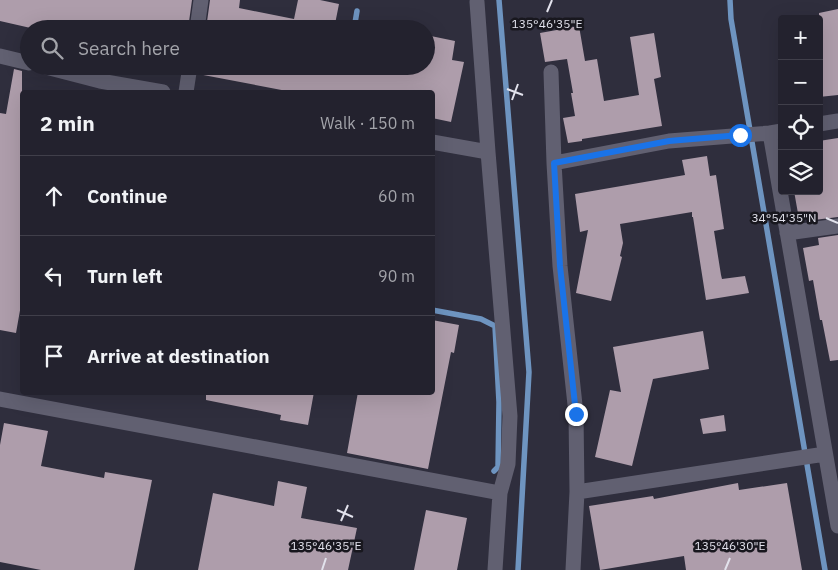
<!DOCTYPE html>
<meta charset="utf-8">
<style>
:root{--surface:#23222e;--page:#2b2a36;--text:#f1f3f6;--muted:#a3a4aa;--line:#403f4a}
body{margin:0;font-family:"IBM Plex Sans",sans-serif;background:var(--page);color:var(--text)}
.controls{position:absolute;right:15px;top:15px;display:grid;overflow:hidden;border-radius:5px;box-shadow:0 5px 20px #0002}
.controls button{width:45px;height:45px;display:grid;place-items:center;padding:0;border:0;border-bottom:1px solid var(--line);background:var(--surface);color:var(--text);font:25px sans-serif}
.stop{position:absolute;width:15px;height:15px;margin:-11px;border:4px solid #1a73e8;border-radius:50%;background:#fff}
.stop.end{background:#1a73e8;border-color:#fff;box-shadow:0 1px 5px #0008}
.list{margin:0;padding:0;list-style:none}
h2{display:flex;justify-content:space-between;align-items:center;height:65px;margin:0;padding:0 20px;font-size:21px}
h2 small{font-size:16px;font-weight:400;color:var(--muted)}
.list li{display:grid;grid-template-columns:32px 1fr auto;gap:15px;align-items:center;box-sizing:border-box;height:80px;padding:0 20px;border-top:1px solid var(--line)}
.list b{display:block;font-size:19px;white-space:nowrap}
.list em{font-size:16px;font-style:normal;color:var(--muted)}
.icon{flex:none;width:28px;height:28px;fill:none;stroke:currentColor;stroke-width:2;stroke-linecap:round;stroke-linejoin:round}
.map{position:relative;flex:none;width:838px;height:570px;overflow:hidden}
.search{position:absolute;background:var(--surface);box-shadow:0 5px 20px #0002;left:20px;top:20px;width:415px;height:55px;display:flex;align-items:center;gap:12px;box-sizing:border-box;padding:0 18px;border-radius:28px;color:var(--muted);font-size:19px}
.panel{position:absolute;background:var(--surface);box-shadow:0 5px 20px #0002;left:20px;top:90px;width:415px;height:305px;border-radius:5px}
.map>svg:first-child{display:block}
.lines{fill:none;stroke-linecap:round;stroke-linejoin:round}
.stream{stroke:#6e94c0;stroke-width:5.5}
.building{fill:#ae9dab}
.street{stroke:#616071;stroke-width:15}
.route{stroke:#1a73e8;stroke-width:6}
.ticks{fill:none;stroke:#e2e2ec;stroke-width:2}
.ticks-label{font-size:12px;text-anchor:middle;fill:#e2e2ec;stroke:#18171e;stroke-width:5;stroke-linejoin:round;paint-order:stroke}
</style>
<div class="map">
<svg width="838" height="570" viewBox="0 0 838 570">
<rect width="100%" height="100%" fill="#2f2e3d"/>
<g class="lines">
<path class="stream" d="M 499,0 L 529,372 L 518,570
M 730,0 L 731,19 L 825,570
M 354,29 L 357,11
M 0,228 L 22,233
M 432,310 L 481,319 L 495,326 L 499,402 L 498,467 L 494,471"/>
</g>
<path class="building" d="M 0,0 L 192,0 L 188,29 L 35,29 L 0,21 Z
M 210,0 L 240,0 L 239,8 L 294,19 L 298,0 L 320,0 L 339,4 L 334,29 L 206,29 Z
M 838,9 L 838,95 L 819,97 L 819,13 Z
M 579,26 L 585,61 L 597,59 L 604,101 L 639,95 L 630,37 L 654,33 L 661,77 L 654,79 L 662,126 L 582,139 L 582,141 L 568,143 L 563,118 L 575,116 L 571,93 L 573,93 L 567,59 L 545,62 L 540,33 Z
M 426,35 L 455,41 L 452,60 L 464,62 L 451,122 L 432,118 L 432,92 L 292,92 L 198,74 L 199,66 L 426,66 Z
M 14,69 L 22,71 L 22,299 L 16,333 L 0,330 L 0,113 L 6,114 Z
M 838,138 L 838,217 L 814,220 L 814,216 L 799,219 L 794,191 L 819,191 L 819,141 Z
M 707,156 L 710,176 L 716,175 L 724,229 L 714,231 L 721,275 L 722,279 L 745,276 L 749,293 L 706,300 L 693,217 L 692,217 L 692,212 L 620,224 L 623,243 L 620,256 L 622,257 L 611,301 L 576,293 L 588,230 L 580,232 L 575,194 L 685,175 L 682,160 Z
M 838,235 L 838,360 L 830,361 L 822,320 L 820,320 L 813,280 L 809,281 L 803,248 L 819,245 L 818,238 Z
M 432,320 L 459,325 L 454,353 L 451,352 L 428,469 L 347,453 L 358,392 L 432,392 Z
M 703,331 L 709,369 L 653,379 L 632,466 L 595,457 L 610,390 L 621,392 L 613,347 Z
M 206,392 L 314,392 L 308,425 L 280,420 L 281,415 L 206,400 Z
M 724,415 L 726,431 L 703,434 L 700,419 Z
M 4,423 L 48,431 L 41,466 L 104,478 L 105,472 L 152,480 L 134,570 L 41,570 L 0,562 L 0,445 Z
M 278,481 L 307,487 L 301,518 L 357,528 L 348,570 L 198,570 L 213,493 L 274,506 Z
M 738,483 L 739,490 L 787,483 L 802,570 L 686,570 L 684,556 L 600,570 L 589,506 L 653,496 L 654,499 Z
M 426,510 L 467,518 L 457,570 L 414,570 Z"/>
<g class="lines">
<path class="street" d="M 477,2 L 488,152
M 197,29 L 201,0
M 0,56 L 29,63
M 42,66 L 100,81 L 163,92
M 551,72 L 554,163
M 186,92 L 190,66
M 819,124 L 838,121
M 770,133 L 838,526
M 432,142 L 488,152 L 510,416 L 508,464 L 500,493 L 495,570
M 787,233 L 838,226
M 0,399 L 500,493
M 577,492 L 825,454
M 573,570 L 577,492 L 576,414 L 560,266 L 554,163 L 669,141 L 770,133 L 782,131"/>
</g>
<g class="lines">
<path class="route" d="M 576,414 L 560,266 L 554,163 L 669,141 L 740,135"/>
</g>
<path class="ticks" d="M 547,12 L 552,0M 507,89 L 523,95M 512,100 L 518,84M 826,218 L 838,223M 337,510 L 353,517M 341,521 L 348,505M 322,570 L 326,558M 725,570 L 730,558"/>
<g class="ticks-label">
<text x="547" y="28">135°46'35"E</text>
<text x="784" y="222">34°54'35"N</text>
<text x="326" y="550">135°46'35"E</text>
<text x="730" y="550">135°46'30"E</text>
</g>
</svg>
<div class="controls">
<button>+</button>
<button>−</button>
<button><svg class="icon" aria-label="locate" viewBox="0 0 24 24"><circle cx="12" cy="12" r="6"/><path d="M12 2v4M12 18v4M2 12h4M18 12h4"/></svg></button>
<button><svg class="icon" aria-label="layers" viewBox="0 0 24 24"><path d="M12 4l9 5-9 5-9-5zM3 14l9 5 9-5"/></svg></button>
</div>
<div class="stop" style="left:740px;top:135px"></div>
<div class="stop end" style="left:576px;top:414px"></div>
<div class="search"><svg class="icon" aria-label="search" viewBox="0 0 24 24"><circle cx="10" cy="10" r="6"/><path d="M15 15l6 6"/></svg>Search here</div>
<section class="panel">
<h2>2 min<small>Walk · 150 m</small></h2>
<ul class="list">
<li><svg class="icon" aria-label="ahead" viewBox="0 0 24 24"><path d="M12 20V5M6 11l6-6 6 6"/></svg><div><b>Continue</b></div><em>60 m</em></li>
<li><svg class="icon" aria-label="left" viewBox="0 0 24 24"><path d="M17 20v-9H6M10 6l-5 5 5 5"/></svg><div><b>Turn left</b></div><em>90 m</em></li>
<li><svg class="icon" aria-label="arrive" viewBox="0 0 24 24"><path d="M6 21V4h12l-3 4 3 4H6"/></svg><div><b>Arrive at destination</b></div></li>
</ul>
</section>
</div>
